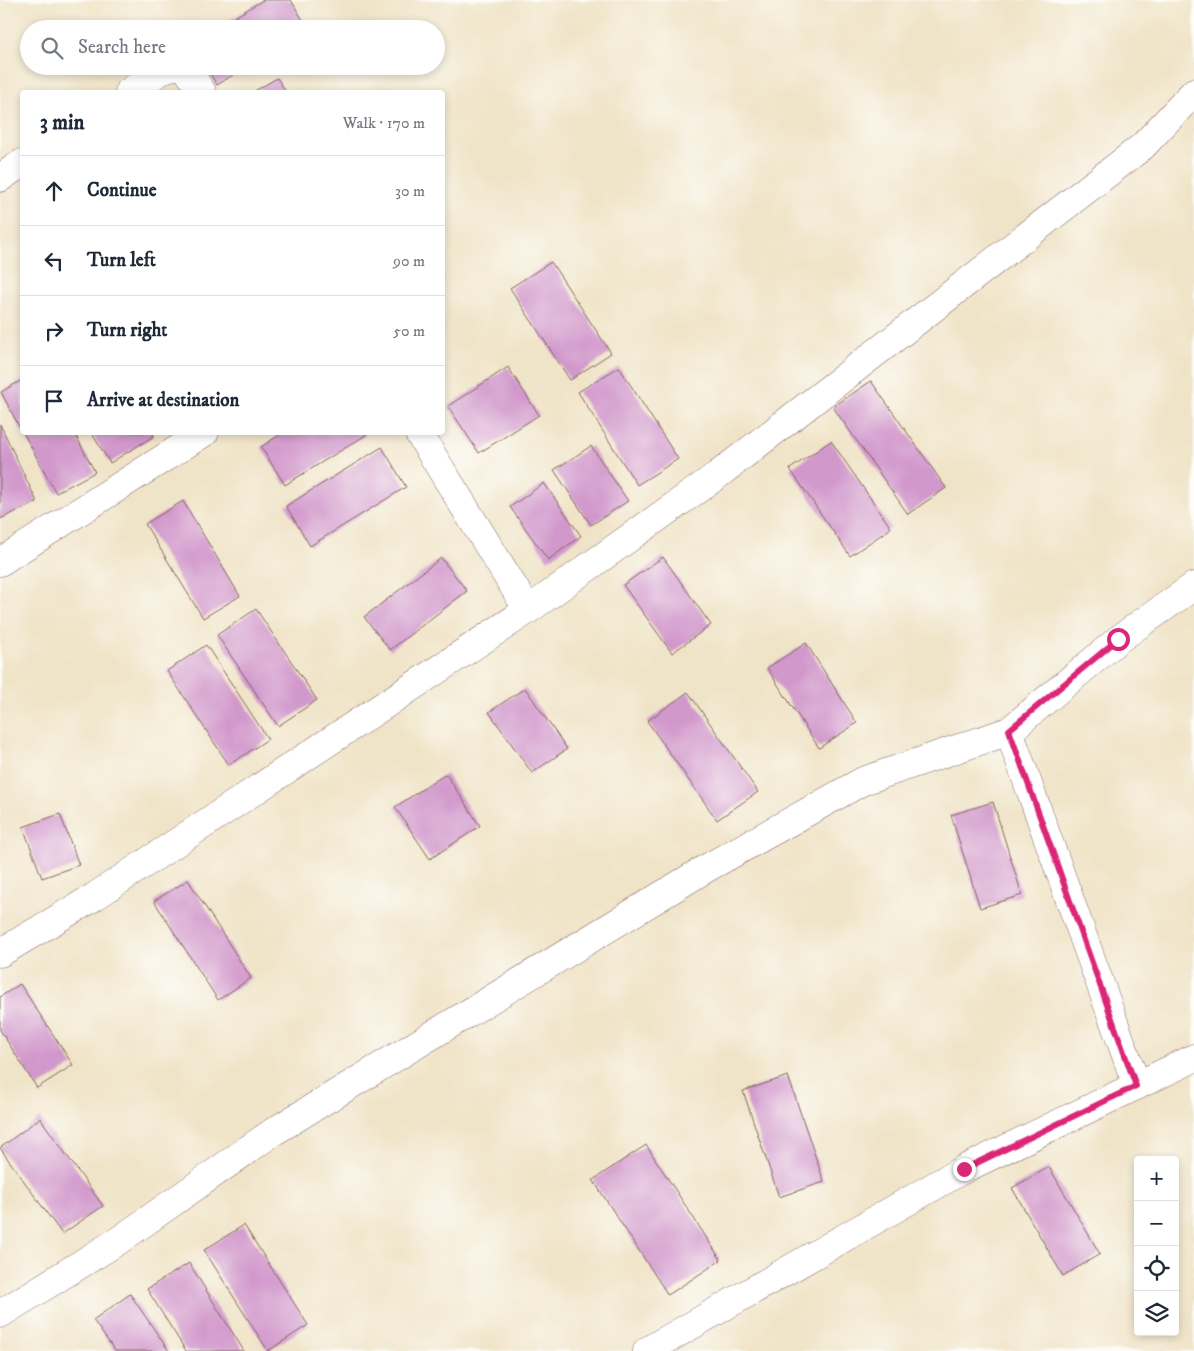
<!DOCTYPE html>
<meta charset="utf-8">
<style>
:root{--surface:#fff;--page:#f6f6f7;--text:#1f2937;--muted:#747a83;--line:#e0e1e3}
body{margin:0;font-family:"IM FELL DW Pica",serif;background:var(--page);color:var(--text)}
.controls{position:absolute;right:15px;bottom:15px;display:grid;overflow:hidden;border-radius:5px;box-shadow:0 2px 8px #0003}
.controls button{width:45px;height:45px;display:grid;place-items:center;padding:0;border:0;border-bottom:1px solid var(--line);background:var(--surface);color:var(--text);font:25px sans-serif}
.stop{position:absolute;width:15px;height:15px;margin:-11px;border:4px solid #db2777;border-radius:50%;background:#fff}
.stop.end{background:#db2777;border-color:#fff;box-shadow:0 1px 5px #0008}
.list{margin:0;padding:0;list-style:none}
h2{display:flex;justify-content:space-between;align-items:center;height:65px;margin:0;padding:0 20px;font-size:21px}
h2 small{font-size:16px;font-weight:400;color:var(--muted)}
.list li{display:grid;grid-template-columns:32px 1fr auto;gap:15px;align-items:center;box-sizing:border-box;height:70px;padding:0 20px;border-top:1px solid var(--line)}
.list b{display:block;font-size:19px;white-space:nowrap}
.list em{font-size:16px;font-style:normal;color:var(--muted)}
.icon{flex:none;width:28px;height:28px;fill:none;stroke:currentColor;stroke-width:2;stroke-linecap:round;stroke-linejoin:round}
.map{position:relative;flex:none;width:1194px;height:1351px;overflow:hidden}
.search{position:absolute;background:var(--surface);box-shadow:0 2px 8px #0003;left:20px;top:20px;width:425px;height:55px;display:flex;align-items:center;gap:12px;box-sizing:border-box;padding:0 18px;border-radius:28px;color:var(--muted);font-size:19px}
.panel{position:absolute;background:var(--surface);box-shadow:0 2px 8px #0003;left:20px;top:90px;width:425px;height:345px;border-radius:5px}
.map>svg:first-child{display:block}
.building{fill:#d198cc}
.lines{fill:none;stroke-linecap:round;stroke-linejoin:round}
.minor-casing{stroke:#846462;stroke-width:29}
.minor{stroke:#fff;stroke-width:28}
.route{stroke:#db2777;stroke-width:6}
</style>
<div class="map">
<svg width="1194" height="1351" viewBox="0 0 1194 1351">
<rect width="100%" height="100%" fill="#fdfcf7"/>
<filter id="ink" filterUnits="userSpaceOnUse"><feTurbulence type="fractalNoise" baseFrequency=".02" numOctaves="2"/><feDisplacementMap in="SourceGraphic" scale="10" xChannelSelector="R" yChannelSelector="G"/><feConvolveMatrix kernelMatrix="1 2 1 2 8 2 1 2 1" color-interpolation-filters="sRGB"/></filter>
<filter id="wash" filterUnits="userSpaceOnUse"><feTurbulence type="fractalNoise" baseFrequency=".0096" numOctaves="4" result="noise"/><feDisplacementMap in="SourceGraphic" scale="20" xChannelSelector="R" yChannelSelector="G"/><feGaussianBlur stdDeviation="1.12" result="paint"/><feColorMatrix in="noise" values="0 0 0 0 0 0 0 0 0 0 0 0 0 0 0 0 0 1.4 0 .05"/><feComposite in="paint" operator="in"/></filter>
<g filter="url(#wash)">
<rect width="100%" height="100%" fill="#f0e4c8"/>
<g id="blocks">
<path class="building" d="M 263,0 L 291,0 L 308,29 L 215,29 Z
M 205,66 L 247,66 L 217,85 Z
M 277,78 L 286,92 L 253,92 Z
M 551,262 L 611,353 L 570,380 L 510,288 Z
M 508,367 L 539,415 L 479,453 L 448,406 Z
M 619,367 L 678,459 L 637,485 L 578,392 Z
M 22,380 L 22,432 L 1,392 Z
M 871,381 L 946,488 L 908,514 L 833,407 Z
M 0,424 L 37,502 L 0,519 Z
M 23,432 L 74,432 L 95,472 L 56,493 Z
M 91,432 L 152,432 L 154,436 L 110,463 Z
M 284,432 L 364,432 L 366,435 L 285,485 L 261,447 Z
M 831,441 L 891,528 L 850,556 L 790,469 Z
M 591,446 L 628,501 L 591,525 L 554,470 Z
M 382,447 L 406,487 L 310,546 L 286,506 Z
M 544,483 L 581,536 L 548,560 L 510,507 Z
M 183,501 L 240,596 L 203,618 L 145,524 Z
M 663,557 L 711,625 L 672,653 L 623,585 Z
M 441,558 L 467,591 L 390,650 L 364,617 Z
M 256,609 L 317,700 L 278,726 L 217,635 Z
M 806,643 L 857,723 L 819,748 L 767,668 Z
M 206,645 L 268,739 L 229,765 L 167,671 Z
M 525,688 L 567,749 L 532,773 L 489,712 Z
M 688,692 L 758,792 L 717,820 L 647,721 Z
M 446,774 L 480,826 L 430,859 L 395,807 Z
M 993,802 L 1022,895 L 980,908 L 951,815 Z
M 60,814 L 79,865 L 42,878 L 23,827 Z
M 188,880 L 251,978 L 218,1000 L 154,901 Z
M 20,984 L 73,1065 L 37,1088 L 0,1030 L 0,997 Z
M 788,1076 L 824,1182 L 779,1197 L 743,1091 Z
M 40,1118 L 103,1206 L 62,1234 L 0,1148 Z
M 646,1145 L 721,1260 L 668,1295 L 593,1180 Z
M 1049,1167 L 1100,1254 L 1063,1276 L 1012,1188 Z
M 244,1225 L 308,1325 L 268,1351 L 204,1250 Z
M 189,1263 L 244,1351 L 186,1351 L 147,1289 Z
M 130,1294 L 169,1351 L 115,1351 L 93,1320 Z"/>
</g>
</g>
<g filter="url(#ink)">
<use href="#blocks" fill-opacity="0" stroke="#846462" stroke-width="1"/>
<g class="lines">
<defs>
<path id="minor" d="M 179,66 L 186,68 L 202,92
M 129,92 L 165,68 L 174,66
M 0,178 L 22,163
M 418,432 L 528,610
M 0,562 L 205,432
M 1009,731 L 1137,1086
M 0,953 L 94,897 L 528,610 L 719,474 L 1143,146 L 1194,92
M 0,1314 L 118,1241 L 273,1132 L 705,869 L 863,781 L 1009,731 L 1119,639 L 1194,586
M 647,1351 L 964,1169 L 1194,1058"/>
</defs>
<use href="#minor" class="minor-casing"/>
<use href="#minor" class="minor"/>
</g>
</g>
<g class="lines" filter="url(#ink)">
<path class="route" d="M 964,1169 L 1136,1086 L 1009,730 L 1118,639"/>
</g>
</svg>
<div class="controls">
<button>+</button>
<button>−</button>
<button><svg class="icon" aria-label="locate" viewBox="0 0 24 24"><circle cx="12" cy="12" r="6"/><path d="M12 2v4M12 18v4M2 12h4M18 12h4"/></svg></button>
<button><svg class="icon" aria-label="layers" viewBox="0 0 24 24"><path d="M12 4l9 5-9 5-9-5zM3 14l9 5 9-5"/></svg></button>
</div>
<div class="stop" style="left:1118px;top:639px"></div>
<div class="stop end" style="left:964px;top:1169px"></div>
<div class="search"><svg class="icon" aria-label="search" viewBox="0 0 24 24"><circle cx="10" cy="10" r="6"/><path d="M15 15l6 6"/></svg>Search here</div>
<section class="panel">
<h2>3 min<small>Walk · 170 m</small></h2>
<ul class="list">
<li><svg class="icon" aria-label="ahead" viewBox="0 0 24 24"><path d="M12 20V5M6 11l6-6 6 6"/></svg><div><b>Continue</b></div><em>30 m</em></li>
<li><svg class="icon" aria-label="left" viewBox="0 0 24 24"><path d="M17 20v-9H6M10 6l-5 5 5 5"/></svg><div><b>Turn left</b></div><em>90 m</em></li>
<li><svg class="icon" aria-label="right" viewBox="0 0 24 24"><path d="M7 20v-9h11M14 6l5 5-5 5"/></svg><div><b>Turn right</b></div><em>50 m</em></li>
<li><svg class="icon" aria-label="arrive" viewBox="0 0 24 24"><path d="M6 21V4h12l-3 4 3 4H6"/></svg><div><b>Arrive at destination</b></div></li>
</ul>
</section>
</div>
